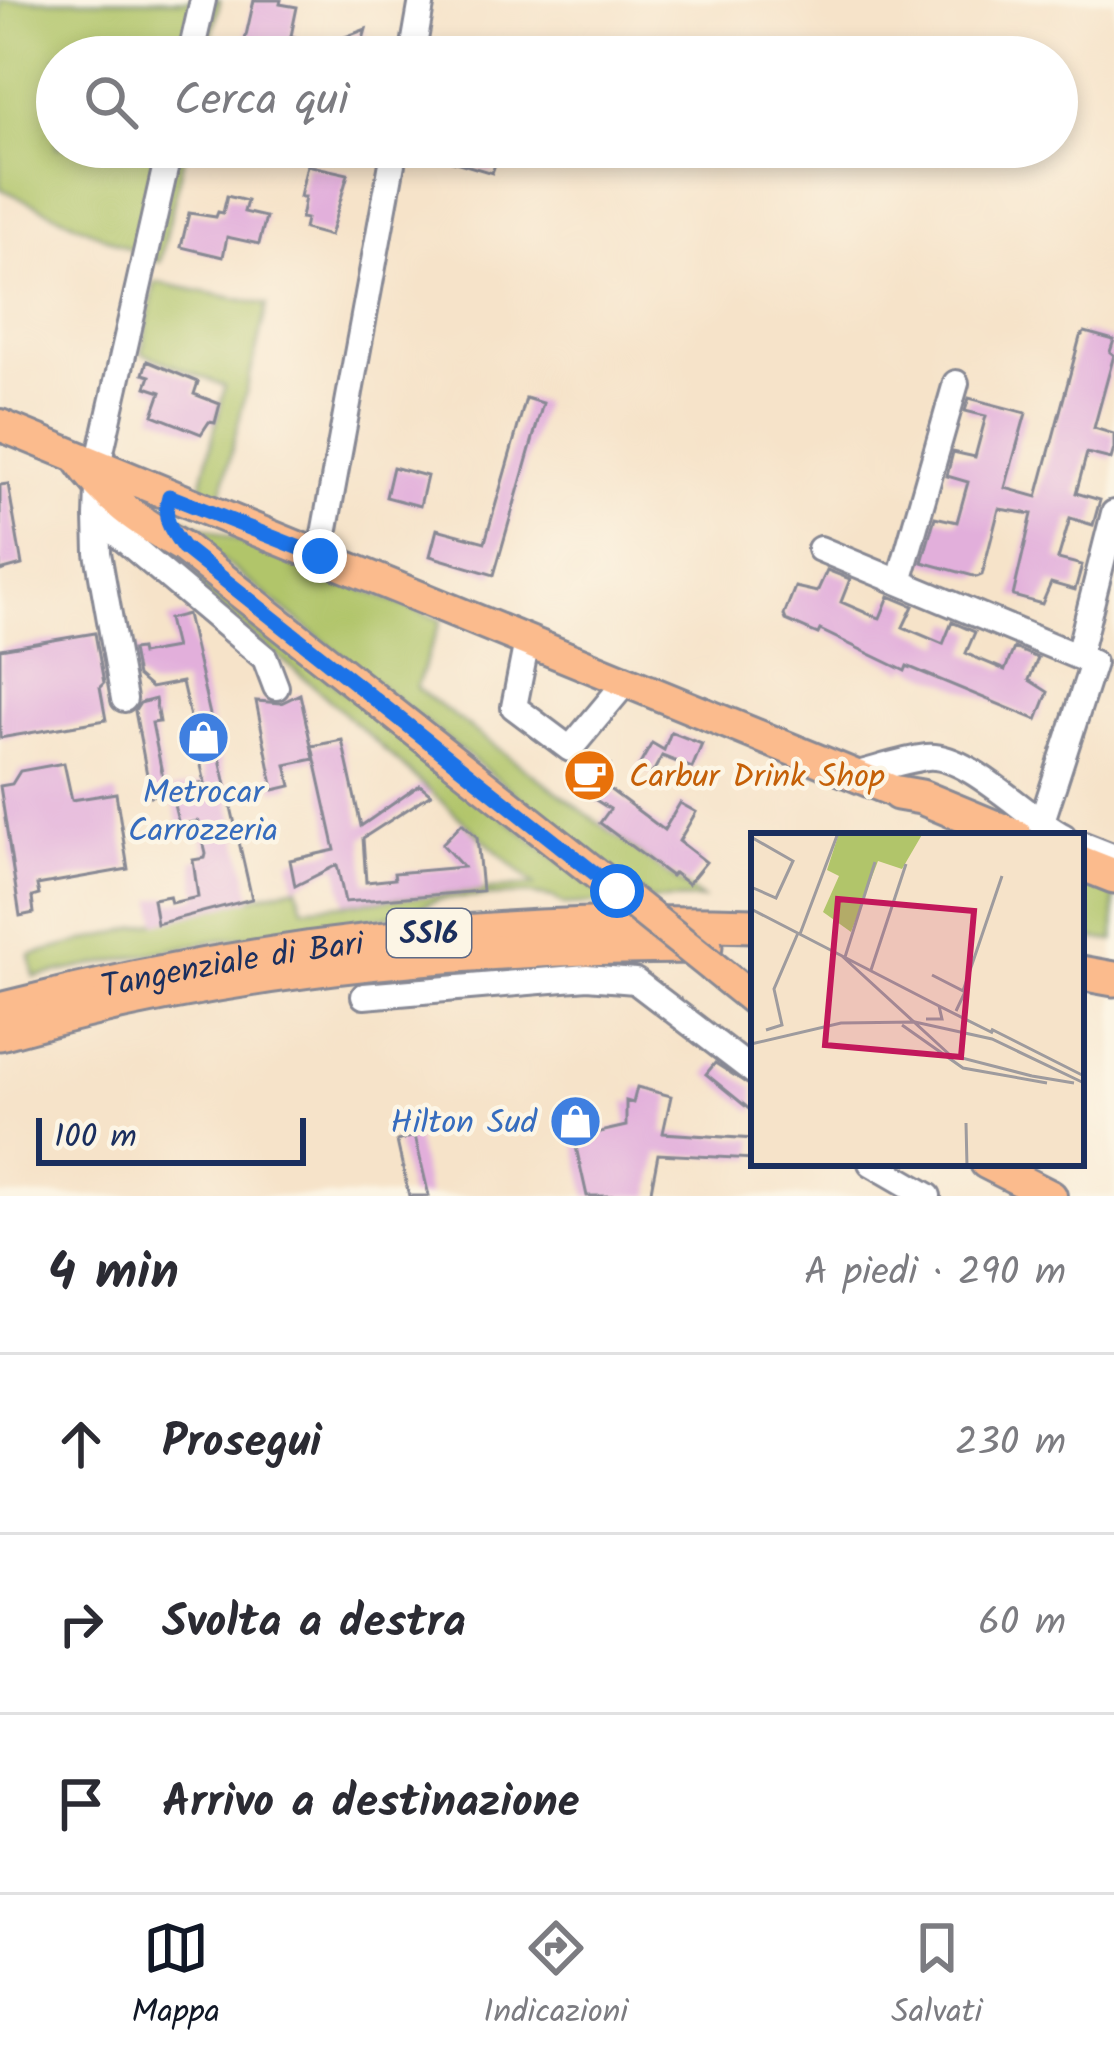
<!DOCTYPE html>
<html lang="it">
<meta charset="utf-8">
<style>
:root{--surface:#fff;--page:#f7f7f7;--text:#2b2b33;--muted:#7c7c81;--line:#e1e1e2;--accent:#111827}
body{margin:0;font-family:Kalam,sans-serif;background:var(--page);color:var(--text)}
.scale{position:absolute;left:36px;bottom:30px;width:270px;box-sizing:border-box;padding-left:12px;border:6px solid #1b2f5e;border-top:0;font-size:33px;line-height:42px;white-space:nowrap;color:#1b2f5e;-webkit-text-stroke:9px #fcf5e5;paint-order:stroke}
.stop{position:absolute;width:36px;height:36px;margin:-27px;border:9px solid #1a73e8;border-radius:50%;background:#fff}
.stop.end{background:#1a73e8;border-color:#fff;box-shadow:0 3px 12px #0008}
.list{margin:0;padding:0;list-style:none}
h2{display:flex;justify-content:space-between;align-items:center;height:156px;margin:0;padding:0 48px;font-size:51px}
h2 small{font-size:39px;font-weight:400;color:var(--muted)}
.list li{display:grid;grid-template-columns:78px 1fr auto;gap:36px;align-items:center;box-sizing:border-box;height:180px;padding:0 48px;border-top:3px solid var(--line)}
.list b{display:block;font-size:45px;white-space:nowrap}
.list em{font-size:39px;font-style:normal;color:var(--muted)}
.icon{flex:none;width:66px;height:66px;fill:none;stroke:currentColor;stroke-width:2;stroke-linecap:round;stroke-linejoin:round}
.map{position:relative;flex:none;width:1114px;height:1196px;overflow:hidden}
.search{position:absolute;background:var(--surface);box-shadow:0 6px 18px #0003;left:36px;right:36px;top:36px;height:132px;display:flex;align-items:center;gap:30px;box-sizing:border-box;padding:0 42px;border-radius:66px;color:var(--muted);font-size:45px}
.sheet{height:696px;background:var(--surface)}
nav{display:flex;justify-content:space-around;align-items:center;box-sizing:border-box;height:168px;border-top:3px solid var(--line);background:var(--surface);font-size:33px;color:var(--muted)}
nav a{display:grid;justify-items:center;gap:6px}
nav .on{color:var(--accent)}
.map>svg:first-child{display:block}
.green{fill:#b1c56a;stroke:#667a64;stroke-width:3}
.building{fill:#e2afdb}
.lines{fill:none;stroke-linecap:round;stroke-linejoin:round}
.minor-casing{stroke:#888994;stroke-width:30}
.major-casing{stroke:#888994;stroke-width:36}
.highway-casing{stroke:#888994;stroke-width:39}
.minor{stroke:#fff;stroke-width:24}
.major{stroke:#fbbb8d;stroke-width:30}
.highway{stroke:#fbbb8d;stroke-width:33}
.major-bridge-casing{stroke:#888994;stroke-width:36;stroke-linecap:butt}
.major-bridge{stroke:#fbbb8d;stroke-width:30}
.route{stroke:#1a73e8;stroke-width:15}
.labels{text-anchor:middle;stroke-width:9;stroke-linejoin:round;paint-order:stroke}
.shield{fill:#fcf5e5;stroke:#5e6a86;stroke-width:3}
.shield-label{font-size:30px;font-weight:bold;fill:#1b2f5e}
.food-label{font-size:33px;fill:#c56008;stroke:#fcf5e5;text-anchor:start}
.shop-label{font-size:33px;fill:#366cbe;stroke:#fcf5e5}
.street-label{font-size:33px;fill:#1b2f5e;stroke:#fcf5e5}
.inset-road{fill:none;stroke:#9e9b9e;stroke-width:3}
.view{fill:#c2185b;fill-opacity:0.15;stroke:#c2185b;stroke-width:6}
.inset-edge{fill:none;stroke:#1b2f5e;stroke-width:6}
</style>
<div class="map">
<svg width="1114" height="1196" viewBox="0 0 1114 1196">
<rect width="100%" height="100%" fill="#fcf5e5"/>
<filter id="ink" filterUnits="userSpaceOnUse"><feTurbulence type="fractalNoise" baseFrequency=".00833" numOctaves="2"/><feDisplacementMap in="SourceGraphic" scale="24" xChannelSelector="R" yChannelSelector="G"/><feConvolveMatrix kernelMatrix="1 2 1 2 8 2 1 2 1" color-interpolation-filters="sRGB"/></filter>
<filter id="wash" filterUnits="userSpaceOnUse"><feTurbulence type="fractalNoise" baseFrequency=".004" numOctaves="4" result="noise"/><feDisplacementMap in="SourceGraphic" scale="48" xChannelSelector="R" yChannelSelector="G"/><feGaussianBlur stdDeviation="2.7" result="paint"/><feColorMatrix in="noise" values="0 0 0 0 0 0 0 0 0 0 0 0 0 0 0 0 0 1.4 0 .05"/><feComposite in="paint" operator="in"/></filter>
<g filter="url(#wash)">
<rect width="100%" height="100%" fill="#f6e3c9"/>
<path class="green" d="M 0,0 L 220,0 L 207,57 L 57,57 L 57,147 L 186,147 L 160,262 L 132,255 L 132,250 L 0,188 Z
M 155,282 L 267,305 L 220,499 L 200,491 L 225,386 L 142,353 Z
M 180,518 L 441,620 L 416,688 L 702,899 L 649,900 L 178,525 Z
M 140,530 L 612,903 L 564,905 L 554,898 L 528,894 L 440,899 L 402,914 L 214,941 L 34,977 L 30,955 L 297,886 L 303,908 L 534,885 L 314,686 L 135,537 Z
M 1081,874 L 1114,888 L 1114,941 L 1081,937 Z"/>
<g id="blocks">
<path class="building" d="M 254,0 L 281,0 L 280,4 L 297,7 L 291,36 L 298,38 L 295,52 L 245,40 Z
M 366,29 L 362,43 L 396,51 L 396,57 L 347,57 L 349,49 L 339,47 L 345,37 Z
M 456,147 L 501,147 L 492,173 L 452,161 Z
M 307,165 L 348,174 L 330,236 L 304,229 L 306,219 L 301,218 L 305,197 L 300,197 Z
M 227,196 L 247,201 L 244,212 L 266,217 L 259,244 L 227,237 L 223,257 L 181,247 L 189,213 L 216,217 L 218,212 L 223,213 Z
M 1085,332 L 1114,340 L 1110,352 L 1114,355 L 1094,428 L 1114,434 L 1114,449 L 1111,459 L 1087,453 L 1076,493 L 1100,500 L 1093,525 L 1070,518 L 1058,559 L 1082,565 L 1075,590 L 1051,583 L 1042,604 L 1013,596 L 1032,514 L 999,509 L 982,575 L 977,577 L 922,562 L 935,517 L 957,522 L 963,500 L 968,482 L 947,476 L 953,452 L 975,457 L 986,416 L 965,411 L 969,398 L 1026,413 L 1005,488 L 1037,497 L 1080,337 Z
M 147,361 L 198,382 L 194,394 L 220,404 L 215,423 L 209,422 L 201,434 L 153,415 L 161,392 L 146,387 L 150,376 L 143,374 Z
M 526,398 L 543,403 L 494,575 L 430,556 L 437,529 L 485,542 Z
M 393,467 L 427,476 L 420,506 L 386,497 Z
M 8,484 L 22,565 L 0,571 L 0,485 Z
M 827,570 L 850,579 L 841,602 L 871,615 L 880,618 L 889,596 L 913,606 L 903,627 L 943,644 L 952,622 L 975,632 L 966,653 L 976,658 L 1005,670 L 1014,648 L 1038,658 L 1029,680 L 1048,692 L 1037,720 L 907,666 L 905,671 L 820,630 L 818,634 L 786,620 L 784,615 L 795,587 L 817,592 Z
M 187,614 L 252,899 L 157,924 L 153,899 L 169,896 L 171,903 L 198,897 L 193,860 L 205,858 L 206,854 L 198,821 L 179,825 L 170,789 L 205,783 L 182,682 L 151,688 L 137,676 L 132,650 L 140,649 L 141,654 L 175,648 L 168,619 Z
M 95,633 L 104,683 L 100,687 L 106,720 L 0,738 L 0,649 Z
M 300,694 L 314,759 L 286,765 L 291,786 L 274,790 L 256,701 L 281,703 Z
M 155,699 L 159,722 L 152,723 L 166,793 L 151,796 L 135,711 L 140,703 Z
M 671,732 L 702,744 L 692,768 L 662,756 L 652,774 L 639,766 L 652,743 L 664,750 Z
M 342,740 L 361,826 L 420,785 L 431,794 L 363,838 L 366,882 L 395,879 L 394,873 L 463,867 L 442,844 L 462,823 L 477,837 L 482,891 L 345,902 L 337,865 L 295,886 L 290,860 L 335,850 L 312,746 Z
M 588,753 L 610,765 L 600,782 L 664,830 L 680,803 L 696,812 L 679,841 L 706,862 L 688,884 L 674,873 L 671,876 L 600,823 L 610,809 L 570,784 Z
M 64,763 L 72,800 L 116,793 L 128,869 L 37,885 L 39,895 L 32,897 L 34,913 L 20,916 L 0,786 L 12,784 L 20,771 Z
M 715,1063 L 754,1088 L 754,1113 L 706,1074 Z
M 637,1087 L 671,1096 L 663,1133 L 754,1139 L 754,1159 L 658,1154 L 650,1196 L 587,1196 L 574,1138 L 626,1126 L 626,1101 L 633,1103 Z
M 415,1136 L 429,1196 L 409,1196 L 397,1141 Z"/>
</g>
</g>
<g filter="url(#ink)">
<use href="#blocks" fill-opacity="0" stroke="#888994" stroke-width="3"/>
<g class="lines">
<defs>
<path id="minor" d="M 190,57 L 203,0
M 412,57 L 422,0
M 98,465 L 170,147
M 98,488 L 97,517 L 265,658 L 276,687
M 97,517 L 98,553 L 124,699
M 820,549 L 1093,663 L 1041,824
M 320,556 L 395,147
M 899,582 L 956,383
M 527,641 L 514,707 L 570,749 L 626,682
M 1078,656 L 1114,513
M 854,775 C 878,769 903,760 927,757 C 967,753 1026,817 1063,836
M 1081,844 L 1114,857
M 364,996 L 587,977 L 635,981 L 754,1072
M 871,1163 L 928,1196"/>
<path id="major" d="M 0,425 L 898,793
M 77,457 C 104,498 141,523 183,547 L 618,891
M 713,967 L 754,1000
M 986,1163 L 1051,1196"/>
<g id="highway">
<path d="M 898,793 L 921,797 L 1015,836"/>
<path d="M 1081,863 L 1114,876"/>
<path d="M 1081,973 L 1114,979"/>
<path id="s1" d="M 0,1010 C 247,946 498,917 754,925"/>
<path d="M 0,1033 C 228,968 469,946 705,946"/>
</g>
</defs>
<use href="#minor" class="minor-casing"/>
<use href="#major" class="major-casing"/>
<use href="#highway" class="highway-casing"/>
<use href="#minor" class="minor"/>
<use href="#major" class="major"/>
<use href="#highway" class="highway"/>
<defs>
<path id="major-bridge" d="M 618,891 L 713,967"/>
</defs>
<use href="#major-bridge" class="major-bridge-casing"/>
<use href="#major-bridge" class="major-bridge"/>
</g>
</g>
<g class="lines" filter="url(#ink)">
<path class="route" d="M 320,556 L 169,496 C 162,518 170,529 183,547 L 617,891"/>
</g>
<defs>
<symbol id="shop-disc" viewBox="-11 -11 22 22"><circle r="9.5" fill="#3f7fe0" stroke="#fcf5e5"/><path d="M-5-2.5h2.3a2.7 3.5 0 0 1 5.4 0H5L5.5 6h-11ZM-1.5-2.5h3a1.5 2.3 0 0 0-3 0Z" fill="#fff"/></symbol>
<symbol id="cafe-disc" viewBox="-11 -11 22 22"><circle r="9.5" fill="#e8710a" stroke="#fcf5e5"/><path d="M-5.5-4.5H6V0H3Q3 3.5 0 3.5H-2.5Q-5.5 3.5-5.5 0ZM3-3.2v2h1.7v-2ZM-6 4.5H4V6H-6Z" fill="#fff"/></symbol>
</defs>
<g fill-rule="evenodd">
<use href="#shop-disc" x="174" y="708" width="59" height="59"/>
<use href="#cafe-disc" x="560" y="746" width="59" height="59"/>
<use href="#shop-disc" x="546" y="1092" width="59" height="59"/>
</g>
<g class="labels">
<rect class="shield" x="387" y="909" width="84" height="48" rx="9"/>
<g class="shield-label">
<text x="429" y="943">SS16</text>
</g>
<g class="food-label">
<text x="629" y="787">Carbur Drink Shop</text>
</g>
<g class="shop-label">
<text x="203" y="803">Metrocar<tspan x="203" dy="38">Carrozzeria</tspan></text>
<text x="537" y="1133" text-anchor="end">Hilton Sud</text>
</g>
<g class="street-label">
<text dy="12" stroke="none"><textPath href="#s1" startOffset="237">Tangenziale di Bari</textPath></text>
</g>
</g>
<g transform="translate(751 833)">
<rect width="333" height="333" fill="#f6e3c9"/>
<path d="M 88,0 L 172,0 L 151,36 L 127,28 L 100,99 L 72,79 L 88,43 L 76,37 Z" fill="#b1c56a"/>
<path class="inset-road" d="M 0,4 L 42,28 L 25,65 L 0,54M 0,76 L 188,173M 49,101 L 87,0M 91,123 L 199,222 L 281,243M 94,124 L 124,29M 120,137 L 155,31M 181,142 L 214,159 L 205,178M 212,158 L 251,43M 175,186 L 191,186 L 188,173 L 242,200M 151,192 L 212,235 L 296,250M 240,196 L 333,243M 15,197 L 31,192 L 23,156 L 47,100M 0,211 L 90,190 L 164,189 L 241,206 L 333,250M 281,243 L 323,250M 215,290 L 216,333"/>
<path class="view" d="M 87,66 L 223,78 L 210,224 L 74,212 Z"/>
<rect width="333" height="333" class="inset-edge"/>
</g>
</svg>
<div class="scale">100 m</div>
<div class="stop" style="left:617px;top:891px"></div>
<div class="stop end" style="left:320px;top:556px"></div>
<div class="search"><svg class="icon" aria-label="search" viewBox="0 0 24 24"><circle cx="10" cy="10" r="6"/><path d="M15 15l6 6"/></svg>Cerca qui</div>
</div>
<section class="sheet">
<h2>4 min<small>A piedi · 290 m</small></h2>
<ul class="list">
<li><svg class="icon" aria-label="ahead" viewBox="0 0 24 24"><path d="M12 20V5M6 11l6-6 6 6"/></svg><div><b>Prosegui</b></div><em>230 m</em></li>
<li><svg class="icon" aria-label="right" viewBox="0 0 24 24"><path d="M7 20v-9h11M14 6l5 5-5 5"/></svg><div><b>Svolta a destra</b></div><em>60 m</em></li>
<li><svg class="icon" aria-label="arrive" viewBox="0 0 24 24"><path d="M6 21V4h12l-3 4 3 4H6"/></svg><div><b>Arrivo a destinazione</b></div></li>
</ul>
</section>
<nav>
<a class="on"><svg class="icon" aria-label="map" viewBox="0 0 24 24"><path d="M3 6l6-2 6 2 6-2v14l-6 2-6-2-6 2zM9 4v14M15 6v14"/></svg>Mappa</a>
<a><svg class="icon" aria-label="directions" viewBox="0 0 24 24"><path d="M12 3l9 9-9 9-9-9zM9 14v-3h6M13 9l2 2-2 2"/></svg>Indicazioni</a>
<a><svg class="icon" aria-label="saved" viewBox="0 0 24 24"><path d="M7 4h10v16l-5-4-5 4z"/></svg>Salvati</a>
</nav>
